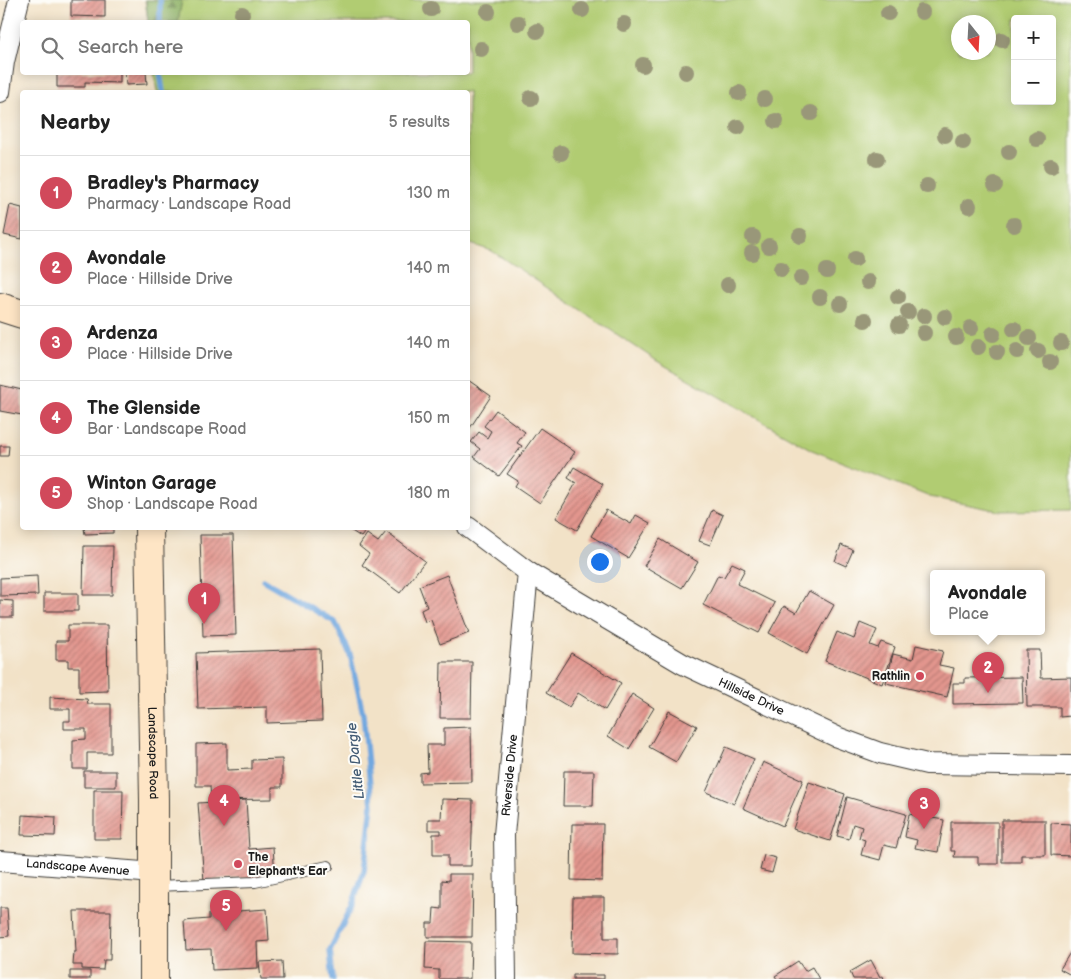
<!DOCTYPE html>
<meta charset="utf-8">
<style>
:root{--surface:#fff;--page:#f6f6f6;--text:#222;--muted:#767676;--line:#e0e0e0;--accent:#d1495b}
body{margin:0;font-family:"Balsamiq Sans",sans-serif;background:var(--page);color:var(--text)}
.controls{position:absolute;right:15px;top:15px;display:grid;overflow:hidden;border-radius:5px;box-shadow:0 2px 12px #0003}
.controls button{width:45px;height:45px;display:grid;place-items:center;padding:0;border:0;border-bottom:1px solid var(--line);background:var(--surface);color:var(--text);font:25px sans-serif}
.compass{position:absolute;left:951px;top:15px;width:45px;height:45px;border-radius:50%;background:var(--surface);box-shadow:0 2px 12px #0003;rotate:162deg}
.you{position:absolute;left:599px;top:561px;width:18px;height:18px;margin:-12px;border:4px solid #fff;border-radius:50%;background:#1a73e8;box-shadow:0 0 0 8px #1a73e833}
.badge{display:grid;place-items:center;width:32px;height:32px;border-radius:50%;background:var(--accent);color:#fff;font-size:16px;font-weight:700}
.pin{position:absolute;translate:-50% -41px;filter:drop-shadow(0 1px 2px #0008)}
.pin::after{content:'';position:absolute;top:26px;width:18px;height:15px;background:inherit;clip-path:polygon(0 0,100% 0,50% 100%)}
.popup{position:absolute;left:930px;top:570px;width:115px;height:65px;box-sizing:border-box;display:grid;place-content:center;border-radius:5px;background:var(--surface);filter:drop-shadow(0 1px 4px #0005);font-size:16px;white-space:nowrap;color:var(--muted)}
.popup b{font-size:19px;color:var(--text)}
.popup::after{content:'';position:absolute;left:50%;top:100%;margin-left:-10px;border:10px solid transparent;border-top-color:var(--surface)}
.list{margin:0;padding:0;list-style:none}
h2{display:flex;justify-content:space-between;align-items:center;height:65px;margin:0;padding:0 20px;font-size:21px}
h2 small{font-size:16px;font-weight:400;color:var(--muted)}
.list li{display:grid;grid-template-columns:32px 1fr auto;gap:15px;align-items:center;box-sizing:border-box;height:75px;padding:0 20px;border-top:1px solid var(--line)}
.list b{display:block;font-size:19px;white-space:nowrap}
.list p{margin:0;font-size:16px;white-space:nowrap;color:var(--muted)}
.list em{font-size:16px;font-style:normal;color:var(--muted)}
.icon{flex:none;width:28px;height:28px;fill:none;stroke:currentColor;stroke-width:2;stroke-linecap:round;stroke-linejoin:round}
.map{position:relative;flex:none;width:1071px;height:979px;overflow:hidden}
.search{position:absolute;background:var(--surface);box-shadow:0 2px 12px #0003;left:20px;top:20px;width:450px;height:55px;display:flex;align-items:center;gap:12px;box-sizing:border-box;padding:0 18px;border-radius:5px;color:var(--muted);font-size:19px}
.panel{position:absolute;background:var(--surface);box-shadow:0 2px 12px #0003;left:20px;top:90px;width:450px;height:440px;border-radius:5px}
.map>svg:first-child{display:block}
.green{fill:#b1cc72;stroke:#667447;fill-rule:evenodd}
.forest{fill:url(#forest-firs);stroke:#546640}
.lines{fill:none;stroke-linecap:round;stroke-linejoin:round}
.stream{stroke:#71a7df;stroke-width:5.5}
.building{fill:url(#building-hatch)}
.lane-casing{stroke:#3c3a36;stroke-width:12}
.street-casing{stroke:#3c3a36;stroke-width:22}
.secondary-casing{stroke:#3c3a36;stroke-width:30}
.lane{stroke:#fff;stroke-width:10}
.street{stroke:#fff;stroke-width:20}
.secondary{stroke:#fee5c5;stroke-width:28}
.tree{fill:#999779}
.poi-dot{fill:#d1495b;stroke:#fdfcf7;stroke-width:2}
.labels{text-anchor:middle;stroke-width:4;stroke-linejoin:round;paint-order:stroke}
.poi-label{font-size:12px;font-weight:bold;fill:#1c1c1c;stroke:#fdfcf7;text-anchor:end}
.street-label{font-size:12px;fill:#1c1c1c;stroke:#fdfcf7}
.water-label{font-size:14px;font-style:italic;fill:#425b74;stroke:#fdfcf7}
</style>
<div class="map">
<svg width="1071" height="979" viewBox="0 0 1071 979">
<defs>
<pattern id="forest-firs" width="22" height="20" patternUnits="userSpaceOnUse" patternTransform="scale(1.25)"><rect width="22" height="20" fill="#8cb064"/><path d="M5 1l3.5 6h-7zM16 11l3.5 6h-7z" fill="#728e52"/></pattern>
<pattern id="building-hatch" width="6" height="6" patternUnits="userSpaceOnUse" patternTransform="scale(1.25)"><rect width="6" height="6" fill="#e3968e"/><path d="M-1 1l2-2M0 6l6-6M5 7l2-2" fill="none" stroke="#b77a73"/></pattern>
</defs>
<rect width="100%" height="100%" fill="#fdfcf7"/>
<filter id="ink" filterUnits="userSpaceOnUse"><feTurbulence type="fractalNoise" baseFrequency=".02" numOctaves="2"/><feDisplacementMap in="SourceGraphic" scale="10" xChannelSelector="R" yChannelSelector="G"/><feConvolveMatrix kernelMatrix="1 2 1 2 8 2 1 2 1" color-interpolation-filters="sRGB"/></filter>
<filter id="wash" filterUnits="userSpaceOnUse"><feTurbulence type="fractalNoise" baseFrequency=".0096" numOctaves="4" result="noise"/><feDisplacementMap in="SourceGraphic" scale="20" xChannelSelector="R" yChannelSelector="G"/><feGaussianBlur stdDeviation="1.12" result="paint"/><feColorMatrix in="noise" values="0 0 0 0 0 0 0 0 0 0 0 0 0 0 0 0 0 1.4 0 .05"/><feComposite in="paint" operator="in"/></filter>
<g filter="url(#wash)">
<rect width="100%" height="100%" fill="#f2e2c7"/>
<path class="green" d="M 145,0 L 1071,0 L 1071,510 L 1000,511 L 930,497 L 812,450 L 657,361 L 492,251 L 468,243 L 468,92 L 157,92 L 154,73 L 468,72 L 468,22 L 148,22 ZM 1015,19 L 1052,19 L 1052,101 L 1015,101 ZM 958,22 L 988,22 L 988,52 L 958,52 Z"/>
<path class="forest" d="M 146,0 L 182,0 L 178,22 L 148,22 Z"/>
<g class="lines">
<path class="stream" d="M 160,22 L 160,0
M 160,72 L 163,92
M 263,580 L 335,622 L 350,654 L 363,714 L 372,805 L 364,871 L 352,906 L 330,950 L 333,979"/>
</g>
<g id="blocks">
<path class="building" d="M 71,0 L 105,0 L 105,17 L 71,16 Z
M 57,72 L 120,72 L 120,83 L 85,82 L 85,87 L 57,87 Z
M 125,72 L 146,72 L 147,84 L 126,85 Z
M 10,205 L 22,208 L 22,239 L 4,235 Z
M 468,380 L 491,396 L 468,431 Z
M 0,385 L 22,390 L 22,415 L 0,411 Z
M 496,410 L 525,432 L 517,443 L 522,446 L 499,476 L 474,457 L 480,449 L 471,442 L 479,432 L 487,438 L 491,431 L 484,426 Z
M 540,428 L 575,452 L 540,503 L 515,486 L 518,481 L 507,474 Z
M 0,446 L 9,446 L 8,456 L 0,456 Z
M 574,467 L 603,484 L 577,530 L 556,518 L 576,483 L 568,478 Z
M 606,510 L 631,524 L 636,515 L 650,523 L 628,558 L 591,536 Z
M 712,510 L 723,515 L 710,545 L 699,541 Z
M 84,528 L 113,528 L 113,533 L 85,534 Z
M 347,528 L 368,528 L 361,537 Z
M 386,532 L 425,561 L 400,593 L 362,565 L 369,554 L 359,546 L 367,534 L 378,542 Z
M 200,535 L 233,535 L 236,635 L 203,636 Z
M 660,539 L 698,562 L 682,588 L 644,566 Z
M 841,545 L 853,550 L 846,566 L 835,561 Z
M 84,546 L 113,546 L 112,595 L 83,595 Z
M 732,563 L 745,569 L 737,584 L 775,603 L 759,633 L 703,605 L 718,575 L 724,577 Z
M 447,575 L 469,633 L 440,644 L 431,620 L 425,622 L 421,610 L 427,607 L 419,586 Z
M 37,576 L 38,595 L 0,596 L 0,578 Z
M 809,591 L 834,605 L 807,654 L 769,633 L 784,606 L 796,613 Z
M 44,593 L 78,593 L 78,611 L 44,611 Z
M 0,600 L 13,601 L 13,617 L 0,617 Z
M 860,623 L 877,630 L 870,645 L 878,648 L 881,642 L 895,647 L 882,684 L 825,661 L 837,632 L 854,639 Z
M 68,625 L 107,625 L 108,691 L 79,692 L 79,667 L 68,667 L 68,660 L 56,660 L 56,641 L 68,641 Z
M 916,645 L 943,651 L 939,665 L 954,668 L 947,697 L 886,683 L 893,654 L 913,659 Z
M 320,649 L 322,721 L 267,723 L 267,707 L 198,709 L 196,653 Z
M 1026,650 L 1040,650 L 1041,678 L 1071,677 L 1071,716 L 1060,717 L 1060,707 L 1027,707 Z
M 571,653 L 621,683 L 605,710 L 578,693 L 569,707 L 546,693 Z
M 441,662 L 472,662 L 471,718 L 440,718 Z
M 1022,677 L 1023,703 L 953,704 L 953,683 L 965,683 L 965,678 Z
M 632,694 L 654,708 L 629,749 L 608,736 Z
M 50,697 L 87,699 L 88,704 L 111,704 L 111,753 L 87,753 L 87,769 L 73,769 L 73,740 L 86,739 L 86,729 L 64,729 L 64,721 L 70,721 L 70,709 L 50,709 Z
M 669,711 L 697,726 L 676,762 L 649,747 Z
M 471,727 L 472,782 L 420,783 L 420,773 L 428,772 L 427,745 L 444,745 L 444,728 Z
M 227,743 L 227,770 L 252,769 L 252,760 L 282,759 L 282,787 L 272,787 L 272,799 L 211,800 L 210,786 L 196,786 L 196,744 Z
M 726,747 L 754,759 L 734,804 L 706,792 Z
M 763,762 L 803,780 L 783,826 L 743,808 Z
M 84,771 L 116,771 L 116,787 L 84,787 Z
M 564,771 L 594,771 L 593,806 L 563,806 Z
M 809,782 L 845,794 L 830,841 L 793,829 Z
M 94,790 L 123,790 L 122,839 L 94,839 Z
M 847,797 L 906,814 L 896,848 L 884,845 L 880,860 L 861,855 L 865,840 L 859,838 L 862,827 L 853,824 L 849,839 L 837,836 Z
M 442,799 L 473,800 L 471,866 L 448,866 L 448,855 L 433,855 L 433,834 L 441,834 L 441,830 L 428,830 L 428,819 L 441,819 Z
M 246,800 L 249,849 L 273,847 L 275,876 L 204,881 L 198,803 Z
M 909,814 L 944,820 L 938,852 L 915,848 L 917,840 L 905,837 Z
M 22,815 L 56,817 L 55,836 L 21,835 Z
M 1002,820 L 1045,820 L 1045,855 L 1021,855 L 1021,862 L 1002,862 Z
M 951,822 L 998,822 L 998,864 L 978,864 L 978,857 L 954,857 L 955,851 L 951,851 Z
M 1051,823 L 1071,824 L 1071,856 L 1051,855 Z
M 572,824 L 603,824 L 602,881 L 571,880 Z
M 764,855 L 776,858 L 772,873 L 760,870 Z
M 449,874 L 473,874 L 472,937 L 427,937 L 427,923 L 433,923 L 434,908 L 442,909 L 442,880 L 449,881 Z
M 573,897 L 604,897 L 604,938 L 618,938 L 618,954 L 572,953 Z
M 0,908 L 7,908 L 9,936 L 0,937 Z
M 267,909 L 269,941 L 257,942 L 258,968 L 212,970 L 211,949 L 186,950 L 184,921 L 209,919 L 209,913 Z
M 74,911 L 111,911 L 110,960 L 104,960 L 103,970 L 82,969 L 82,965 L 73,965 L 74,952 L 76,952 Z
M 426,941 L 471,942 L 470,979 L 439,979 L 439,970 L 425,969 Z
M 1071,951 L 1071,975 L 1060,969 Z
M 871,960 L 880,977 L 883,976 L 884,979 L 853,979 L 850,972 Z
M 282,961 L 283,979 L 261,979 L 259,962 Z
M 798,961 L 805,971 L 812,967 L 819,979 L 777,979 L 775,976 Z
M 70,971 L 90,971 L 90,979 L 70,979 Z
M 573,975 L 604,975 L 604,979 L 573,979 Z"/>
</g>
</g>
<g filter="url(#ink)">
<use href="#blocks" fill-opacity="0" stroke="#3c3a36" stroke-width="1"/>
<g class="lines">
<defs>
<path id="lane" d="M 156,886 L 255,882 L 328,866"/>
<g id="street">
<path d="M 0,92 L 4,62 L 19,0"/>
<path id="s1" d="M 468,527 L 528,572 L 683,664 L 837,737 L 880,753 L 927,764 L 1071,766"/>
<path id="s2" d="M 0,861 L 155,873"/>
<path id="s3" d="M 506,979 L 504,835 L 528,572"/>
</g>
<g id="secondary">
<path d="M 0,307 L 22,314"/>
<path id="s4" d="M 149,528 L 154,800 L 154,979"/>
</g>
</defs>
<use href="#lane" class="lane-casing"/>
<use href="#street" class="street-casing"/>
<use href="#secondary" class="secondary-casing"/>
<use href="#lane" class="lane"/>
<use href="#street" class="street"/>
<use href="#secondary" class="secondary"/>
</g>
<g class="tree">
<circle cx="431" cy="9" r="8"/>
<circle cx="582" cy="10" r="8"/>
<circle cx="488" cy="12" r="8"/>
<circle cx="922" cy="12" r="8"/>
<circle cx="888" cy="13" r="8"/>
<circle cx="242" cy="14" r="8"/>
<circle cx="518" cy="23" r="8"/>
<circle cx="624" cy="24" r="8"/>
<circle cx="537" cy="31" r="8"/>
<circle cx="1002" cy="40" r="8"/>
<circle cx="481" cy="49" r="8"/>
<circle cx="643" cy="65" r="8"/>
<circle cx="686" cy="72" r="8"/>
<circle cx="739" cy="93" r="8"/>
<circle cx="531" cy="98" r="8"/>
<circle cx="765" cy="99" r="8"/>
<circle cx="811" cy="113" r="8"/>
<circle cx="776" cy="121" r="8"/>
<circle cx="738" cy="127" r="8"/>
<circle cx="945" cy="135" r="8"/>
<circle cx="1037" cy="139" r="8"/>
<circle cx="963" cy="142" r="8"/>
<circle cx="1009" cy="152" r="8"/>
<circle cx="561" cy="153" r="8"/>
<circle cx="877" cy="159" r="8"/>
<circle cx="1051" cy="166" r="8"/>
<circle cx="995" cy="185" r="8"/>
<circle cx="927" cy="186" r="8"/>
<circle cx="969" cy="206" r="8"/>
<circle cx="1014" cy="225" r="8"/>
<circle cx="800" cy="236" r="8"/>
<circle cx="753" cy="237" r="8"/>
<circle cx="769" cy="246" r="8"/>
<circle cx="752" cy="253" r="8"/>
<circle cx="855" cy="259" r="8"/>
<circle cx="781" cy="269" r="8"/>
<circle cx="827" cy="271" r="8"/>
<circle cx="801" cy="278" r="8"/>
<circle cx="868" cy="282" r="8"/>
<circle cx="728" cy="285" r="8"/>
<circle cx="820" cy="297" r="8"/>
<circle cx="898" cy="297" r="8"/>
<circle cx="840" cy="304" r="8"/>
<circle cx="908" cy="312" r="8"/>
<circle cx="924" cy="316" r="8"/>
<circle cx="945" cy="317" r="8"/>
<circle cx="865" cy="320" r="8"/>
<circle cx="899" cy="325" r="8"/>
<circle cx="971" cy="328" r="8"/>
<circle cx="1014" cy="329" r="8"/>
<circle cx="924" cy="333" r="8"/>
<circle cx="993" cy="334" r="8"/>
<circle cx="956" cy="337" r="8"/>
<circle cx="1029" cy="338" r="8"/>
<circle cx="1061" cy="343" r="8"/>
<circle cx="978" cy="347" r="8"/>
<circle cx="1017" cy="351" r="8"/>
<circle cx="1038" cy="351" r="8"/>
<circle cx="997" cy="352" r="8"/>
<circle cx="1050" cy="362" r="8"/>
</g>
</g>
<g class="poi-dot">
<circle cx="920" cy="676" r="5"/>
<circle cx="238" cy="864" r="5"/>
</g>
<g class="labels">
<g class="poi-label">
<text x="910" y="680">Rathlin</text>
<text x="248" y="861" text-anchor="start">The<tspan x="248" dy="14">Elephant's Ear</tspan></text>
</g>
<g class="street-label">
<text dy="4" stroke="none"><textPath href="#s1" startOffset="331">Hillside Drive</textPath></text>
<text dy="4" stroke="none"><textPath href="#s4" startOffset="225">Landscape Road</textPath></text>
<text dy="4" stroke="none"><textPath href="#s3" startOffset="204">Riverside Drive</textPath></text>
<text dy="4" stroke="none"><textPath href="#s2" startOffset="78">Landscape Avenue</textPath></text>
</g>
<g class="water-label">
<text transform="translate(355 761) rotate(-96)" y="5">Little Dargle</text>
</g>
</g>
</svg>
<div class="controls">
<button>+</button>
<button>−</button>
</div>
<svg class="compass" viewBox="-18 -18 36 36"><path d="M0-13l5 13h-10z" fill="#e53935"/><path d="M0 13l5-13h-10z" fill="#767676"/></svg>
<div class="you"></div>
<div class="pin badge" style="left:204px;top:624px">1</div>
<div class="pin badge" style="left:988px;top:693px">2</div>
<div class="popup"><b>Avondale</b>Place</div>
<div class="pin badge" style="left:924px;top:829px">3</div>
<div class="pin badge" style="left:224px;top:826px">4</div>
<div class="pin badge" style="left:226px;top:931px">5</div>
<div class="search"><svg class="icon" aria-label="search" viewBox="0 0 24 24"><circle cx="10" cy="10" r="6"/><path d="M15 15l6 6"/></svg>Search here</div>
<section class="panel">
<h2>Nearby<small>5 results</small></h2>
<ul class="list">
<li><span class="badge">1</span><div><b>Bradley's Pharmacy</b><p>Pharmacy · Landscape Road</p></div><em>130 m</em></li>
<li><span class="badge">2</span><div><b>Avondale</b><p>Place · Hillside Drive</p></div><em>140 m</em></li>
<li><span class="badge">3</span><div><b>Ardenza</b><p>Place · Hillside Drive</p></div><em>140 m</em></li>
<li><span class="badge">4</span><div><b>The Glenside</b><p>Bar · Landscape Road</p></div><em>150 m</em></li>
<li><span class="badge">5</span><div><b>Winton Garage</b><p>Shop · Landscape Road</p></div><em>180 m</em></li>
</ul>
</section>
</div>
